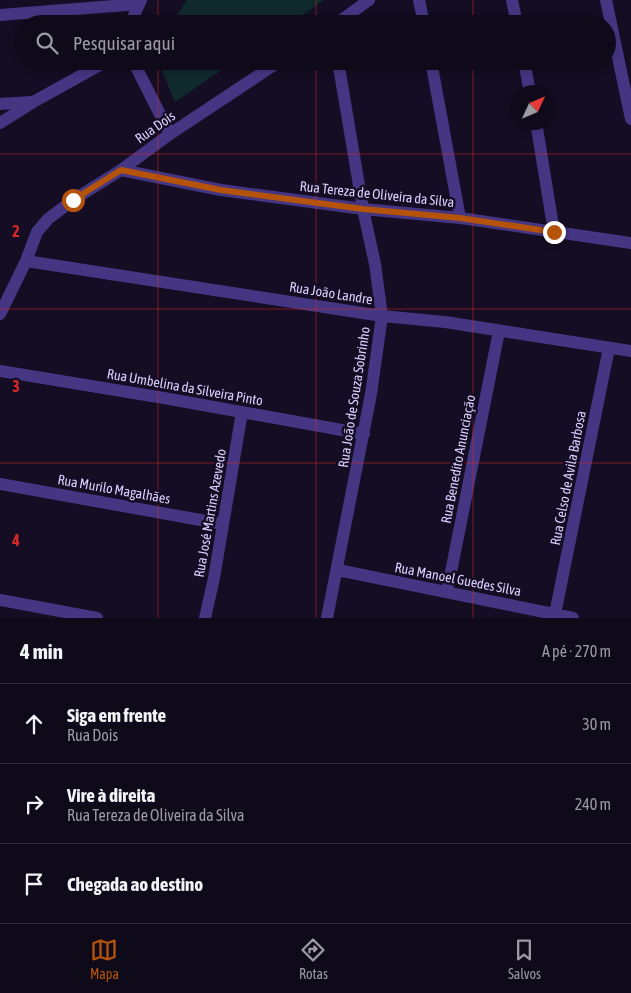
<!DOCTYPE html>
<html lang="pt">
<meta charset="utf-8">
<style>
:root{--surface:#0f0a1a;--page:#1d1827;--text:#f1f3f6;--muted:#9b9aa2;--line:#2f2b39;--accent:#b45309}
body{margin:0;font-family:"Asap Condensed",sans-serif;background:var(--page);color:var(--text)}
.compass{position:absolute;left:511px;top:85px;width:45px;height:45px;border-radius:50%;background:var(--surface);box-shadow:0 2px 8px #0003;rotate:46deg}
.stop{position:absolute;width:15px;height:15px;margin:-11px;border:4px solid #b45309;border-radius:50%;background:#fff}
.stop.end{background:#b45309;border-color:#fff;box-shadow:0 1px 5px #0008}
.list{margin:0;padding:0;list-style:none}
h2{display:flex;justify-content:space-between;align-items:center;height:65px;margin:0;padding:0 20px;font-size:21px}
h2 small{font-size:16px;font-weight:400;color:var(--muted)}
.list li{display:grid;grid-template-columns:32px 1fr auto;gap:15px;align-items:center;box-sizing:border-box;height:80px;padding:0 20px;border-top:1px solid var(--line)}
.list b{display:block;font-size:19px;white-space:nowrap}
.list p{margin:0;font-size:16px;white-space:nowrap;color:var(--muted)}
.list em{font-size:16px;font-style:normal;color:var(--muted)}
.icon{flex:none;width:28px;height:28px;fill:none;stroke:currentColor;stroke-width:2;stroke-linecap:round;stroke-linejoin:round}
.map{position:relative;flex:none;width:631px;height:618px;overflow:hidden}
.search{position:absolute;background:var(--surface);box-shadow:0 2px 8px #0003;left:15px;right:15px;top:15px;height:55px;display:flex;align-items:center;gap:12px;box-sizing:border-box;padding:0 18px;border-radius:28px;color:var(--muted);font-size:19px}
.sheet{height:305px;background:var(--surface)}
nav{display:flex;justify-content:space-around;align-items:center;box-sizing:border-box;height:70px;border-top:1px solid var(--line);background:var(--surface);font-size:14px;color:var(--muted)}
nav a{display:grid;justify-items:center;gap:2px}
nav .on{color:var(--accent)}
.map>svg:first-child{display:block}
.green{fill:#10292d}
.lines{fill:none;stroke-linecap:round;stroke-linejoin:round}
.minor{stroke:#453683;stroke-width:12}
.route{stroke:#b45309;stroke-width:6}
.grid{fill:none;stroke:#d62828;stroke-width:1;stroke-opacity:0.55}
.labels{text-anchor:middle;stroke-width:5;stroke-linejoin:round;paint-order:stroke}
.street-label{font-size:14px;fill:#dbcfff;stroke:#140d23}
.grid-label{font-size:16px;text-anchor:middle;font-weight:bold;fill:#d62828;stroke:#140d23;stroke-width:5;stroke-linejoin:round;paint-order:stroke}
</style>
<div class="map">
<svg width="631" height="618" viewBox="0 0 631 618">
<rect width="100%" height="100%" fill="#140d23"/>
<path class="green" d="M 187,0 L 324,0 L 290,24 L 171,24 Z
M 158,61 L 235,61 L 175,102 Z"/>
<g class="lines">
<path class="minor" d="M 419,0 L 424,24
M 512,0 L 517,24
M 606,0 L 631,119
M 0,15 L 139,4
M 130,24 L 141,0
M 336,24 L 369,0
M 133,61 L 170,134
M 431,61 L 460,218
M 524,61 L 530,92
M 0,104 L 32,102
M 536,122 L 554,232
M 0,123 L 35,101 L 107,61
M 121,170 L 221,190 L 363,209 L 460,218 L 631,243
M 26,261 L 382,316 L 445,322 L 631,351
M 0,314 L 26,261 L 37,232 L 48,219 L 73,200 L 121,170 L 170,134 L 280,61
M 0,371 L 164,398 L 364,434
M 0,484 L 223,524
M 338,570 L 573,618
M 447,592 L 499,331
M 0,600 L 97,618
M 555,614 L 609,348
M 205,618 L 214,578 L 242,412
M 327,618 L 371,394 L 382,316 L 375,264 L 363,209 L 338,61"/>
</g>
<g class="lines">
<path class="route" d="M 73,200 L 121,170 L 221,190 L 363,209 L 460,218 L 554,232"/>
</g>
<path class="grid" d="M 158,0 L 158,24M 316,0 L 316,24M 473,0 L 473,24M 158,61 L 158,618M 316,61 L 316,618M 473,61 L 473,618M 0,154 L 631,154M 0,309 L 631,309M 0,463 L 631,463"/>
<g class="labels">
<g class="street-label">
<text transform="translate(155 127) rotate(-35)" y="5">Rua Dois</text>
<text transform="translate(377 194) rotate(6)" y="5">Rua Tereza de Oliveira da Silva</text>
<text transform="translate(331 293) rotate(9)" y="5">Rua João Landre</text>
<text transform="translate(185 387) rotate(10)" y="5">Rua Umbelina da Silveira Pinto</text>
<text transform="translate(354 397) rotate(-81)" y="5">Rua João de Souza Sobrinho</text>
<text transform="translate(458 459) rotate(-79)" y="5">Rua Benedito Anunciação</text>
<text transform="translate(568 478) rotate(-79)" y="5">Rua Celso de Avila Barbosa</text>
<text transform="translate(114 489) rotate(10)" y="5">Rua Murilo Magalhães</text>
<text transform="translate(210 513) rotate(-80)" y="5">Rua José Martins Azevedo</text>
<text transform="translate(458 579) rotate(11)" y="5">Rua Manoel Guedes Silva</text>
</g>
</g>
<g class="grid-label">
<text x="16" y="237">2</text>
<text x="16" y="392">3</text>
<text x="16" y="546">4</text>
</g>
</svg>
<svg class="compass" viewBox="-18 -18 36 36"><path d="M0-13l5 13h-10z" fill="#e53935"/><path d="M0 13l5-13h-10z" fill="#9b9aa2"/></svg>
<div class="stop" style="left:73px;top:200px"></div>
<div class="stop end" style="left:554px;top:232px"></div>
<div class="search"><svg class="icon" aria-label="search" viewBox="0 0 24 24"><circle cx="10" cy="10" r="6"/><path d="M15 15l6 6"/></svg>Pesquisar aqui</div>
</div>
<section class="sheet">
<h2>4 min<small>A pé · 270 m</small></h2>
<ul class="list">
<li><svg class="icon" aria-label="ahead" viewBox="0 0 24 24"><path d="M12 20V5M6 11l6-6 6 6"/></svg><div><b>Siga em frente</b><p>Rua Dois</p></div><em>30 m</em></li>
<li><svg class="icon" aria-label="right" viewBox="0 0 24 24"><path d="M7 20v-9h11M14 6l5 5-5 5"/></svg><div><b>Vire à direita</b><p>Rua Tereza de Oliveira da Silva</p></div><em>240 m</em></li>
<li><svg class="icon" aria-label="arrive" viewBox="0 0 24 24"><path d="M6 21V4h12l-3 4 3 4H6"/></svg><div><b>Chegada ao destino</b></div></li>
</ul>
</section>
<nav>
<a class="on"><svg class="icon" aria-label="map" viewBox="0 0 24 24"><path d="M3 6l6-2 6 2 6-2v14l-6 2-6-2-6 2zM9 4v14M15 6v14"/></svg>Mapa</a>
<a><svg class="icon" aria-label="directions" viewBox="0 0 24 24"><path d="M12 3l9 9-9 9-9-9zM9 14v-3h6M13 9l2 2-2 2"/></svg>Rotas</a>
<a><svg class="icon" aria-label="saved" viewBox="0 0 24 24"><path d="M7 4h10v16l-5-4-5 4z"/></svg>Salvos</a>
</nav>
